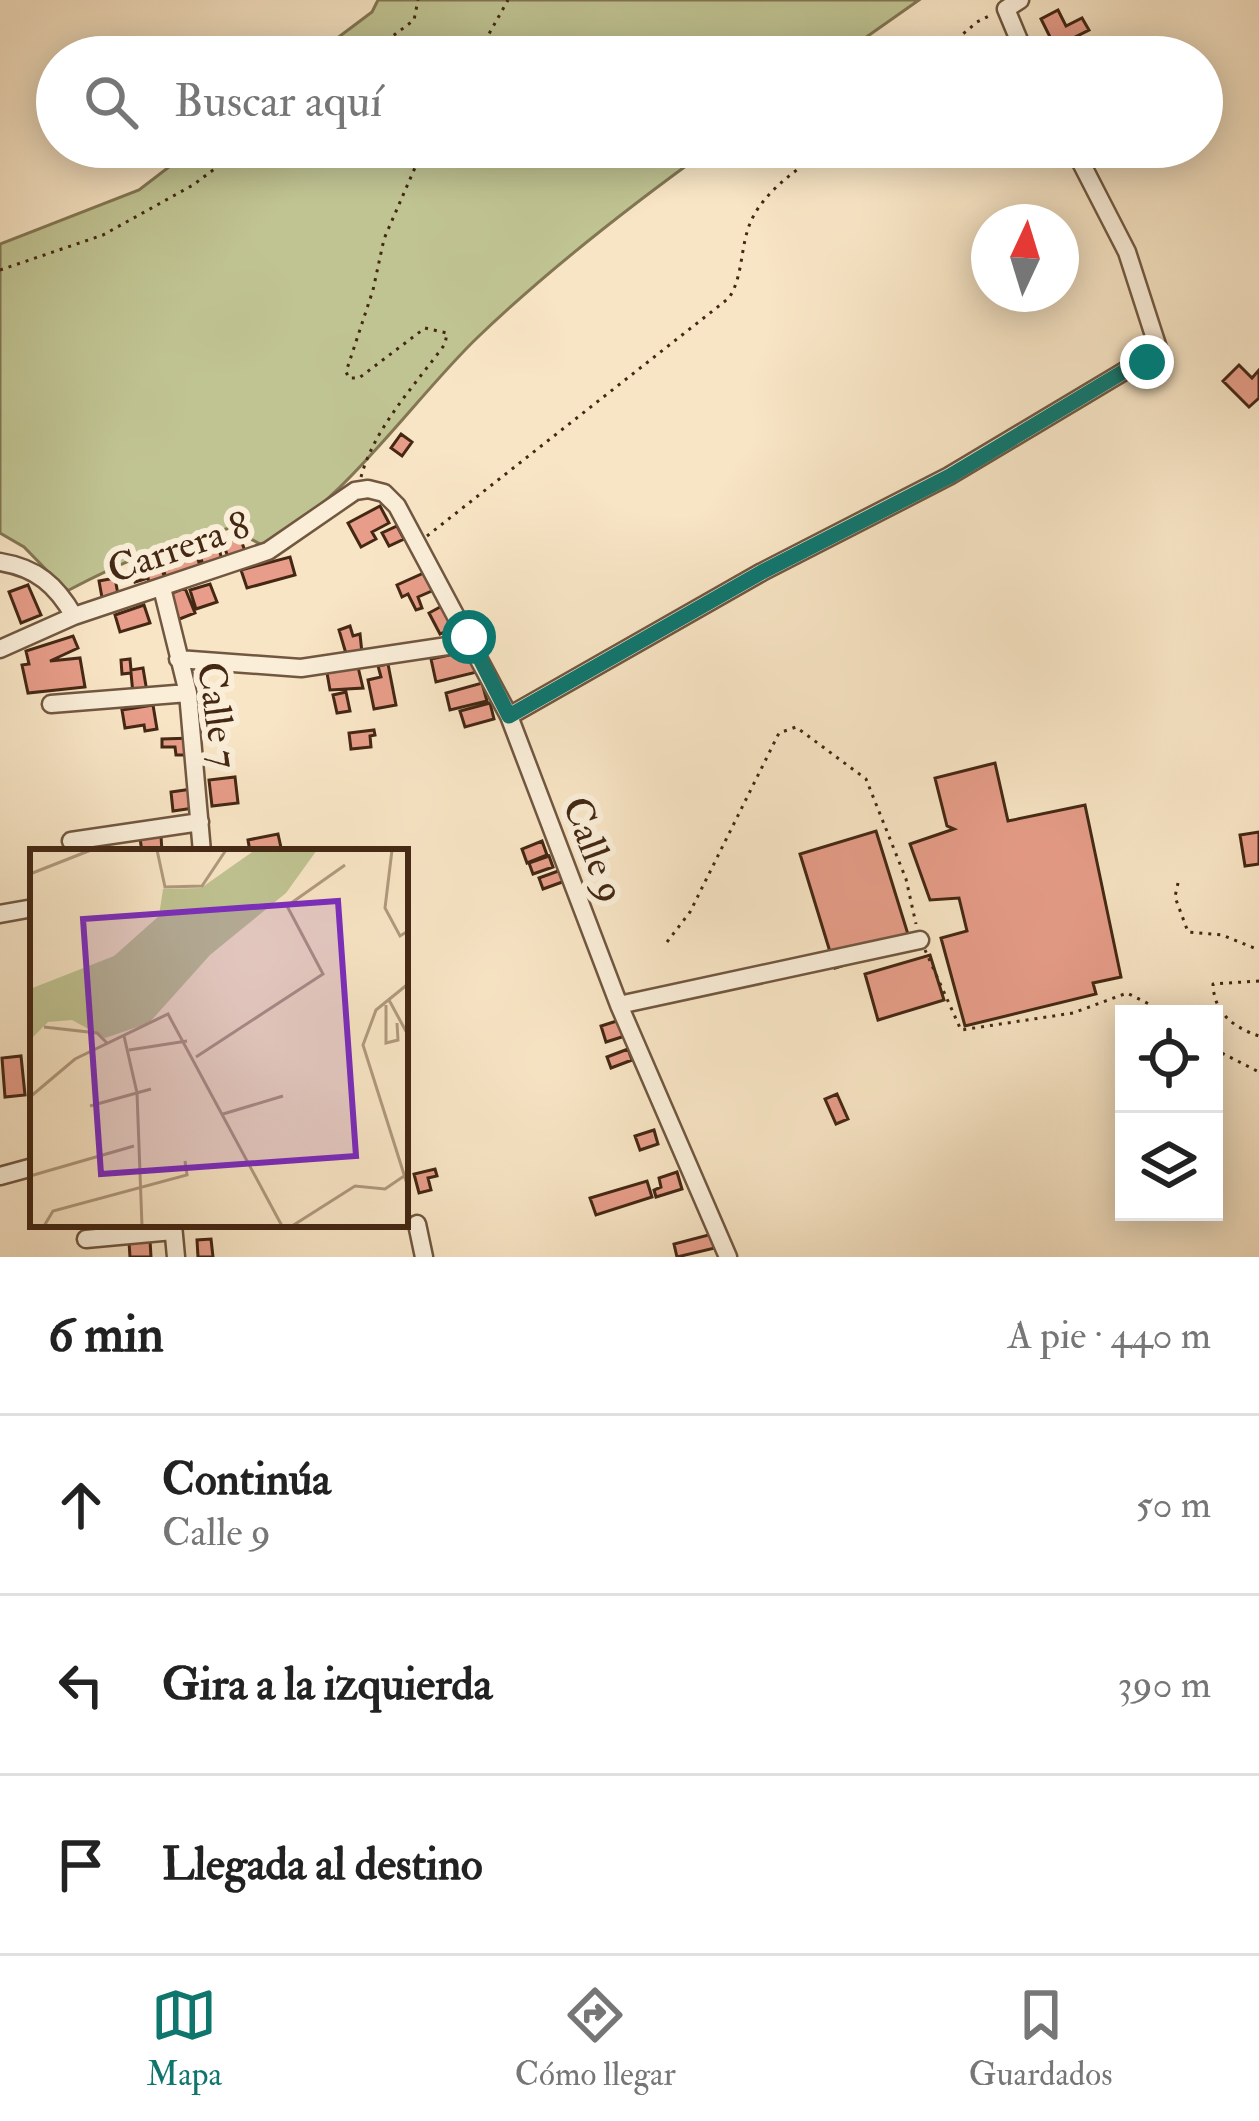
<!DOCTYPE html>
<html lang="es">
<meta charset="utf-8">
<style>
:root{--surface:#fff;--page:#f2f2f2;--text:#222;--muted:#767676;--line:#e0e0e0;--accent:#0f766e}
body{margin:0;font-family:"IM FELL Double Pica",serif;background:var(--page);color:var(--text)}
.controls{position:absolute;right:36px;bottom:36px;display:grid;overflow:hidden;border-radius:0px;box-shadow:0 6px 30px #0003}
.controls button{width:108px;height:108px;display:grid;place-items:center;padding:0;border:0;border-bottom:3px solid var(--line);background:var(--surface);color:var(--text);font:60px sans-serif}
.compass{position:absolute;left:971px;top:204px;width:108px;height:108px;border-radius:50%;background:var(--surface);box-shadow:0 6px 30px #0003;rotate:4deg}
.stop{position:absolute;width:36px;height:36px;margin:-27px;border:9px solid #0f766e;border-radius:50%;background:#fff}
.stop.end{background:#0f766e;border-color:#fff;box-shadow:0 3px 12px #0008}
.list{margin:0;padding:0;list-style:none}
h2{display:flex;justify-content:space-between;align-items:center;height:156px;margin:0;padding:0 48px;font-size:51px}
h2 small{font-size:39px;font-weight:400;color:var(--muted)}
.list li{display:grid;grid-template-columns:78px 1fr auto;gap:36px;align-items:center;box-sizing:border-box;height:180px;padding:0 48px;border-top:3px solid var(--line)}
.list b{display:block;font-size:45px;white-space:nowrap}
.list p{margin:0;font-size:39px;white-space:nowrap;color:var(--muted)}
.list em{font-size:39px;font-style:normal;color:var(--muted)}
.icon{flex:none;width:66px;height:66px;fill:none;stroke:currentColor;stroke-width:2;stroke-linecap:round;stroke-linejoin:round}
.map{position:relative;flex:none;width:1259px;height:1257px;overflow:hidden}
.search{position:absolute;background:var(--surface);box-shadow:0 6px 30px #0003;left:36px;right:36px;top:36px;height:132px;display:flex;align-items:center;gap:30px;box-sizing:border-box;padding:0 42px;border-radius:66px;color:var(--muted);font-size:45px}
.sheet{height:696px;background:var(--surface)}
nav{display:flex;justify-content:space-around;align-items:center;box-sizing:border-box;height:168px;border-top:3px solid var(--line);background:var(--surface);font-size:33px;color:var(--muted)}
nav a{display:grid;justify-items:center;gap:6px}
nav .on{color:var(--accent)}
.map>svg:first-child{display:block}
.green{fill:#c0c392;stroke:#827653;stroke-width:3}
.building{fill:#e79d89;stroke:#442814;stroke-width:3}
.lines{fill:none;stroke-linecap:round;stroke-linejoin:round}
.minor-casing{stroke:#715740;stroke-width:21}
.path{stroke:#442814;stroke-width:3;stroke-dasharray:3 6;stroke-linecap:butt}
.minor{stroke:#faeed9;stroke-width:16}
.route{stroke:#0f766e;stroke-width:15}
.labels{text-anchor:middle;stroke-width:12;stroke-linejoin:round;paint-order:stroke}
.street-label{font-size:39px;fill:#442814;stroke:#faeed9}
.inset-road{fill:none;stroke:#b0997e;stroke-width:3}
.view{fill:#7b2cbf;fill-opacity:0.15;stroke:#7b2cbf;stroke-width:6}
.inset-edge{fill:none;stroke:#442814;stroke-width:6}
</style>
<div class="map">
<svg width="1259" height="1257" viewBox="0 0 1259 1257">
<rect width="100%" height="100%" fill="#f8e5c5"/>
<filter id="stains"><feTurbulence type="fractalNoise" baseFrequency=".00167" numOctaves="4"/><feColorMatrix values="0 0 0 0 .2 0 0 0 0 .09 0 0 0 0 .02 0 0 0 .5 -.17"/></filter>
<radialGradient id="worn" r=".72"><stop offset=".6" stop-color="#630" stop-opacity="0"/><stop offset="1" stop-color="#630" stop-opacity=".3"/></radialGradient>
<path class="green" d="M 378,0 L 919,0 L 838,57 L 312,57 L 372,12 Z
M 195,147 L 712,147 C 630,206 551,267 478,337 C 414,398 340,509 262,545 L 230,528 C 167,543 124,561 67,591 L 24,547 L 0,533 L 0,244 L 139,190 Z"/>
<path class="building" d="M 1058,10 L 1066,26 L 1082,18 L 1089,30 L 1055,47 L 1041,19 Z
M 1239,365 L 1252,378 L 1259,370 L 1259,398 L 1249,407 L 1223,381 Z
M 401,434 L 412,442 L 402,456 L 391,448 Z
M 380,506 L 389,523 L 372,532 L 376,539 L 361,547 L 348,523 Z
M 397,526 L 404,539 L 389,546 L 382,533 Z
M 240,537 L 246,554 L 229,560 L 223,543 Z
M 217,541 L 222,560 L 203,565 L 197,546 Z
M 196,551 L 201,570 L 166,579 L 161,560 Z
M 290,557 L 295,575 L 247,588 L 241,570 Z
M 160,560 L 166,584 L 150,588 L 148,578 L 135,582 L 131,568 Z
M 426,572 L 434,590 L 418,597 L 422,608 L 416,610 L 408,594 L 402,597 L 397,585 Z
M 115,578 L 119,600 L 103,603 L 99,581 Z
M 210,584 L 217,602 L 196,609 L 190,590 Z
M 28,585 L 41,615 L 21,623 L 9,592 Z
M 185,588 L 195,613 L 177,620 L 167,595 Z
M 144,605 L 150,623 L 120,632 L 115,615 Z
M 442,606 L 453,628 L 440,634 L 429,613 Z
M 350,626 L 353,636 L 360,634 L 362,653 L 347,657 L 339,630 Z
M 73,636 L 78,648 L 50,661 L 80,658 L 85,687 L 28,693 L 22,665 L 29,664 L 26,651 Z
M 472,650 L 477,672 L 436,682 L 431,659 Z
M 130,659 L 131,670 L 143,668 L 147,692 L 133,694 L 131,673 L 122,674 L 121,660 Z
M 388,664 L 396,705 L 374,709 L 368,680 L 381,677 L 378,666 Z
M 358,667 L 363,688 L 330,690 L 327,673 Z
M 482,683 L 487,701 L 450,710 L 446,693 Z
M 346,692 L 350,711 L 337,713 L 333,695 Z
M 490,703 L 494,719 L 465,727 L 460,711 Z
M 153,705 L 157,729 L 145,731 L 144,725 L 125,728 L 122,710 Z
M 374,730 L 375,735 L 370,736 L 371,747 L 351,749 L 349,733 Z
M 193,738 L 194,755 L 176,755 L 175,747 L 162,747 L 162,739 Z
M 995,763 L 1008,821 L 1085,805 L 1121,977 L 1093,983 L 1096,994 L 965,1026 L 941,938 L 967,931 L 959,898 L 930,900 L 910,844 L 954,829 L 947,826 L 935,778 Z
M 235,777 L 238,803 L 212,806 L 209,780 Z
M 192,789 L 194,808 L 173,811 L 171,792 Z
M 876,831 L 911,944 L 835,968 L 800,854 Z
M 1259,832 L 1259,864 L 1245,866 L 1240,835 Z
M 278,834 L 282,852 L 250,852 L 248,840 Z
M 161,836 L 162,852 L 142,852 L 140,838 Z
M 542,841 L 547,855 L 527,863 L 522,849 Z
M 549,856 L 553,867 L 533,874 L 529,863 Z
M 561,870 L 565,881 L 543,889 L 539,878 Z
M 930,955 L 944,1000 L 878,1020 L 865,974 Z
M 620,1020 L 625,1036 L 606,1042 L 601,1026 Z
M 628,1049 L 632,1060 L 611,1068 L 607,1057 Z
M 21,1056 L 25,1095 L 5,1097 L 2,1058 Z
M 837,1094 L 848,1119 L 836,1124 L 825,1099 Z
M 654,1130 L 658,1144 L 640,1150 L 635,1136 Z
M 435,1169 L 437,1176 L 428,1178 L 431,1190 L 419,1193 L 414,1174 Z
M 677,1172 L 682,1189 L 656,1197 L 654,1190 L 661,1187 L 659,1178 Z
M 647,1181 L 652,1197 L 596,1215 L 590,1198 Z
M 712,1234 L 715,1248 L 677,1257 L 674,1244 Z
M 211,1239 L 213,1257 L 198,1257 L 197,1240 Z
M 150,1240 L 151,1257 L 130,1257 L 129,1242 Z"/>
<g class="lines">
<defs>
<path id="minor" d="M 1020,0 L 1006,9 L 1026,57
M 0,562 C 37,568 56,585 74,616
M 162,588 L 188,693 L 202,852
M 0,649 L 74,616 L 268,551 L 355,491 L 368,489 L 384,493 L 397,506 L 509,716 L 619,1005 L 728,1257
M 178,659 L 301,668 L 454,645 L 469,637
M 51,704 L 188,693
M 509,716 L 762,572 L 949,476 L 1133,366 L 1147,362 L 1159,351 L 1127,252 L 1073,147
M 71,841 L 200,822
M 0,914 L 33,908
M 619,1005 L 920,940
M 0,1176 L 33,1167
M 417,1224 L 424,1257
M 173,1225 L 176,1257
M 86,1239 L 173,1231"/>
</defs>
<use href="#minor" class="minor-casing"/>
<path class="path" d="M 365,57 L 414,20 L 418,0
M 476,57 L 508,0
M 936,57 L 977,22 L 993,14
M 0,270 L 103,235 L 193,185 L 244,147
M 361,477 C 374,428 416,384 445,344 L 447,333 L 425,328 L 359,378 L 349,378 L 346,372 L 373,290 L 384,239 L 424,147
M 427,536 L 729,298 C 743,276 740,251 749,226 C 762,191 798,170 827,147
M 1178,883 L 1175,897 L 1188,932 L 1222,935 L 1259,950
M 667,942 L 690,912 L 779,733 L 796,727 L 866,779 L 906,879 L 916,924
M 925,950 L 961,1030 L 1073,1013 L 1127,993 L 1153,1006 L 1158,1014
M 1259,981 L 1213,984 C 1214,1013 1233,1027 1259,1036
M 1214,1049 L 1259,1072"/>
<use href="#minor" class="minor"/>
</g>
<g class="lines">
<path class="route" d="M 469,637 L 509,716 L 762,572 L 950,476 L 1133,366 L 1147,362"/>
</g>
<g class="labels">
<g class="street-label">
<text transform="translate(178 546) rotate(-19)" y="14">Carrera 8</text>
<text transform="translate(219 715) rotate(82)" y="14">Calle 7</text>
<text transform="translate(595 849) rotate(69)" y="14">Calle 9</text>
</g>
</g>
<g transform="translate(30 849)">
<rect width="378" height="378" fill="#f8e5c5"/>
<path d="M 225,1 L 287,1 L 256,44 L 180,106 L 119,174 L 75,189 L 42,171 L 18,173 L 0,191 L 0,140 L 84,107 L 129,67 L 133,40 L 171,39 Z" fill="#c0c392"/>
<path class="inset-road" d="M 127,1 L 135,38 L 172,37 L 196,1M 362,1 L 355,59 L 370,87 L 378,82M 0,25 L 61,1M 378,135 L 346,161 L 333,196 L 378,338M 359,151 L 378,186M 356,156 L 356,194 L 368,191 L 367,174M 14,178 L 67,184 L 77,194M 94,187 L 107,244 L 112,377M 99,201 L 157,192M 166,208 L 293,125 L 257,57 L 315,16M 0,248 L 45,210 L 138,165 L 252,377M 60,257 L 121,240M 193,265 L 253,247M 0,327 L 104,297M 14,377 L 23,362 L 157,326 L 155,312M 262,377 L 325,337 L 355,340 L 377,325"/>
<path class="view" d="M 308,52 L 326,307 L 71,325 L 53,70 Z"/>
<rect width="378" height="378" class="inset-edge"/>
</g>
<rect width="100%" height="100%" filter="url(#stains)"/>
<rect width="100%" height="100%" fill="url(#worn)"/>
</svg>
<div class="controls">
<button><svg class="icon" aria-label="locate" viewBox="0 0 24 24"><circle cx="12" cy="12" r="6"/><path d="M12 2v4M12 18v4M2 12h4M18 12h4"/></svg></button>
<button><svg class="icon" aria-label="layers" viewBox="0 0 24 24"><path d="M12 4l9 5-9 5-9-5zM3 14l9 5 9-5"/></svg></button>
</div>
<svg class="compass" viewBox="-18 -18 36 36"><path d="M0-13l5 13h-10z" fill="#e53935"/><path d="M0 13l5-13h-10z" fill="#767676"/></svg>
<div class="stop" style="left:469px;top:637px"></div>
<div class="stop end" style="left:1147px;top:362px"></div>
<div class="search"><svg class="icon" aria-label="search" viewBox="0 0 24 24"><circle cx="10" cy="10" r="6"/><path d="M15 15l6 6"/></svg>Buscar aquí</div>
</div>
<section class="sheet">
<h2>6 min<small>A pie · 440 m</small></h2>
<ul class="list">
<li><svg class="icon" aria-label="ahead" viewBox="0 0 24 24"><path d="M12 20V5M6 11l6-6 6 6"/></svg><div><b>Continúa</b><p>Calle 9</p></div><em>50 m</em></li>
<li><svg class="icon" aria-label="left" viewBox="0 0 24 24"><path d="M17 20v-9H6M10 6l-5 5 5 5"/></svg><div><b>Gira a la izquierda</b></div><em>390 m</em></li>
<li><svg class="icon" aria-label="arrive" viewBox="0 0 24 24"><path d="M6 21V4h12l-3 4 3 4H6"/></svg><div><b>Llegada al destino</b></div></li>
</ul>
</section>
<nav>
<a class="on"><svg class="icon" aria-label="map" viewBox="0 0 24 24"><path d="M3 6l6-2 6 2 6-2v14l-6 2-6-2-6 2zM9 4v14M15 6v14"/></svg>Mapa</a>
<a><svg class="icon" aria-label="directions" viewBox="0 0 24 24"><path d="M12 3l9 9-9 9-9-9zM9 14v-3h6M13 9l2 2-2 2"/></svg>Cómo llegar</a>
<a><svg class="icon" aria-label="saved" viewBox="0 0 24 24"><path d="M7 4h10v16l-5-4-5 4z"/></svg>Guardados</a>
</nav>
